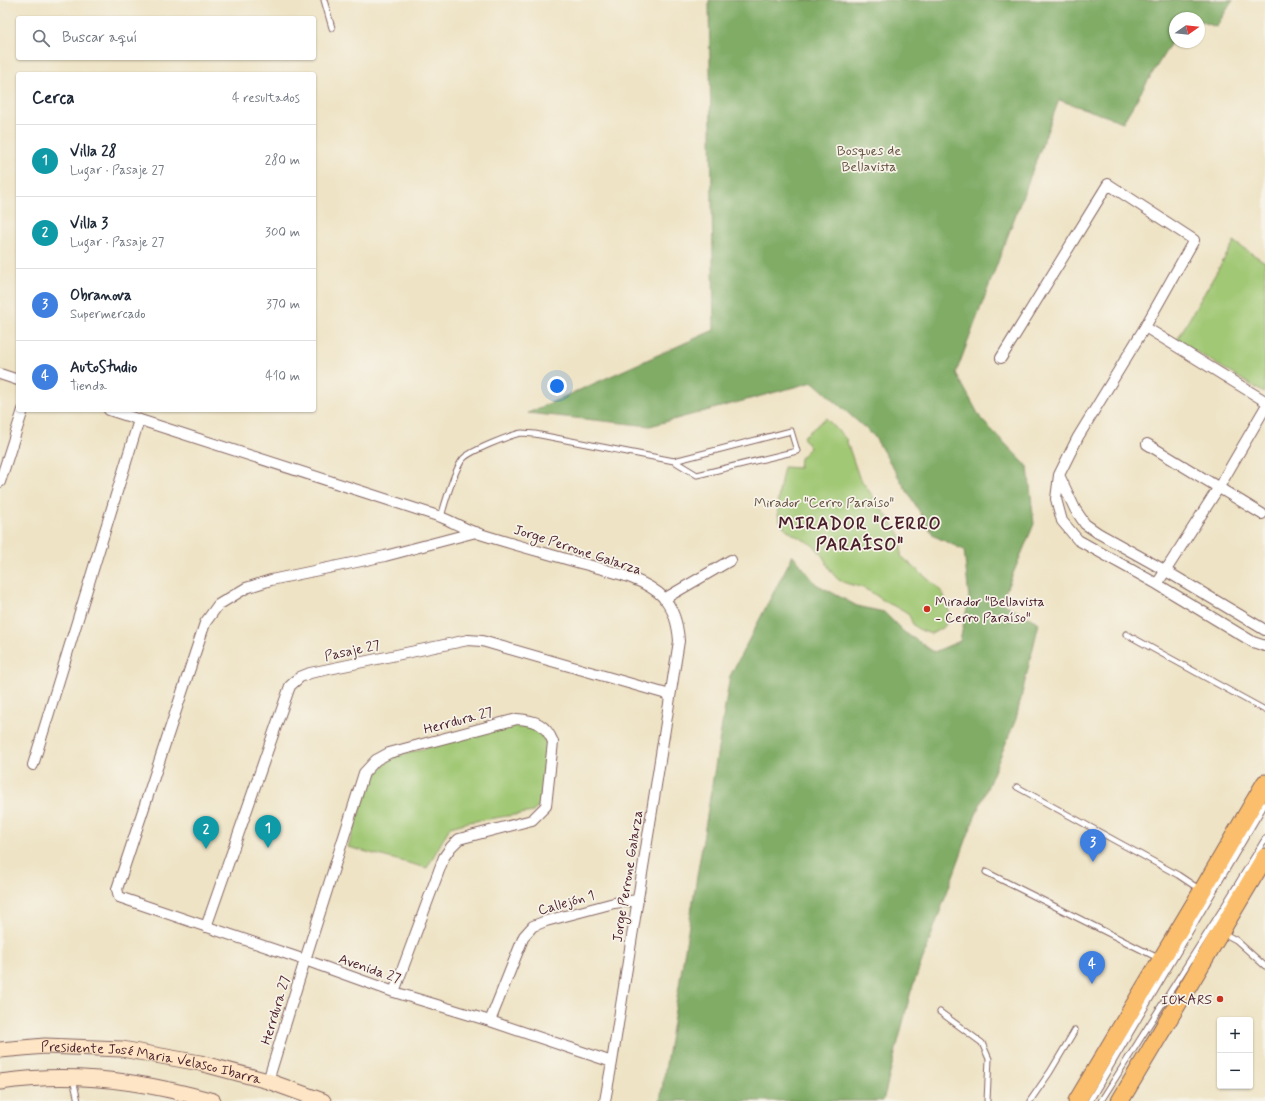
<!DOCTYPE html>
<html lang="es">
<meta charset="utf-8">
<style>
:root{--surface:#fff;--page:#f2f2f3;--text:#1f2937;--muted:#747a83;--line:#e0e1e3;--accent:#db2777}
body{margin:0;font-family:Mynerve,sans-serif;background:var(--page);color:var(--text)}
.controls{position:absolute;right:12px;bottom:12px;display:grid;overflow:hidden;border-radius:4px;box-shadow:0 1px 3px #0004}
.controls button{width:36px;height:36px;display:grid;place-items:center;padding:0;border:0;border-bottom:1px solid var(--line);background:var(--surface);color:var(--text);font:20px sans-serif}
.compass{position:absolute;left:1169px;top:12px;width:36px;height:36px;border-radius:50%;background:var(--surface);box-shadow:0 1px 3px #0004;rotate:76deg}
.you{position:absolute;left:557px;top:386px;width:14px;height:14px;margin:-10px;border:3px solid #fff;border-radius:50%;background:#1a73e8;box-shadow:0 0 0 6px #1a73e833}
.badge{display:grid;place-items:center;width:26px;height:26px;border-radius:50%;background:var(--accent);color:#fff;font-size:13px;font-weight:700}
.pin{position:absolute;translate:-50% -33px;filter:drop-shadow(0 1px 2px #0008)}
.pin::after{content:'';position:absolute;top:21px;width:14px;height:12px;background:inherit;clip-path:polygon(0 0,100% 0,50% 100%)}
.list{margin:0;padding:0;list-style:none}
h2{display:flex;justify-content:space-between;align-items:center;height:52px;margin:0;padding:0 16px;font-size:17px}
h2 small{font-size:13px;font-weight:400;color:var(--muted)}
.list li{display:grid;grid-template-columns:26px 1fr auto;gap:12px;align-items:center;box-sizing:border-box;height:72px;padding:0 16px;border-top:1px solid var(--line)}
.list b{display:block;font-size:15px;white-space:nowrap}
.list p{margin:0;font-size:13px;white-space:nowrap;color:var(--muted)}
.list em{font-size:13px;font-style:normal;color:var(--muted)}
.icon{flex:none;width:22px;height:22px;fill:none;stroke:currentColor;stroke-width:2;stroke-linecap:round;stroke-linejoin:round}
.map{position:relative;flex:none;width:1265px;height:1101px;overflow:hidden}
.search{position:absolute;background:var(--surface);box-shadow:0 1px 3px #0004;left:16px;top:16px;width:300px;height:44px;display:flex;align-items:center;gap:10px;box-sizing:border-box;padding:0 14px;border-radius:4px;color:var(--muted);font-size:15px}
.panel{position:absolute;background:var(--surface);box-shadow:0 1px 3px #0004;left:16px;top:72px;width:300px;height:340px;border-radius:4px}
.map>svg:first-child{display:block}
.green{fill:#a1c874;stroke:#767450}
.forest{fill:#80ac66;stroke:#656648}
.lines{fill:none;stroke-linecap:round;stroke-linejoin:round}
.service-casing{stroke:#836461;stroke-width:7}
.minor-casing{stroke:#836461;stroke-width:12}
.secondary-casing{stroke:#836461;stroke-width:17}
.primary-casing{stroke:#836461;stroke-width:19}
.service{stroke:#fff;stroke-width:5}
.minor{stroke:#fff;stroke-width:10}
.secondary{stroke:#fde5c5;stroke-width:15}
.primary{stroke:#fabe6d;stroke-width:17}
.poi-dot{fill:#c8321e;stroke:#f7f3e8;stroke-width:1.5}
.labels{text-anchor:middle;stroke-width:3.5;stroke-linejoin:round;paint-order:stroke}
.park-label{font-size:14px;fill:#645241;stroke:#f7f3e8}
.street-label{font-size:14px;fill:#4a1f2b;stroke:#f7f3e8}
.poi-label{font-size:14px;fill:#4a1f2b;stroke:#f7f3e8;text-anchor:start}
.district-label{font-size:18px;font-weight:bold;letter-spacing:1px;fill:#4a1f2b;stroke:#f7f3e8}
</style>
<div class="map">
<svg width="1265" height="1101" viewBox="0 0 1265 1101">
<rect width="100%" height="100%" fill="#f7f3e8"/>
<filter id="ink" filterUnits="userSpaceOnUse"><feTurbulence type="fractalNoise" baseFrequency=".025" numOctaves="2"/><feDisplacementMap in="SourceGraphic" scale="8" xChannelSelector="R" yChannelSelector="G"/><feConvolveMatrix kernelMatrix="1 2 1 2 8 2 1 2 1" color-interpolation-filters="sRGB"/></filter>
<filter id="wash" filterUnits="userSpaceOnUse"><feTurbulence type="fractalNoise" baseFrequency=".012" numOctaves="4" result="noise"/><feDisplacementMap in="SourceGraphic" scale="16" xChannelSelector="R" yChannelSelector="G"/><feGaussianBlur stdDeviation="0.9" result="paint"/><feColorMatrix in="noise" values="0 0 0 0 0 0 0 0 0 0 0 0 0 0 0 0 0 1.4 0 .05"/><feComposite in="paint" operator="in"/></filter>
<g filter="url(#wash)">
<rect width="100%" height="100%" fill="#eee3c5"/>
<path class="green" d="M 1234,242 L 1265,262 L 1265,390 L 1264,393 L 1177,340 Z
M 826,418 L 846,439 L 859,477 L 900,534 L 902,543 L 901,556 L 936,586 L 942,592 L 947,602 L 949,612 L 949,617 L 946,624 L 943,628 L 931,634 C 926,632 918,630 914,626 C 911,622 911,617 907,613 C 902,608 892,606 886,602 C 879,598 872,592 865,589 C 857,585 847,585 839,580 C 828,572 826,557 816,548 C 805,538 788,536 780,521 C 774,508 781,482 784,467 L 799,468 L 800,458 L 810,448 L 803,437 Z
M 515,722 L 537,728 L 548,743 L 541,803 L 533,812 L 469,822 L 450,827 L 427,868 L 348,847 L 371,779 L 391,758 Z"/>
<path class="forest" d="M 709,0 L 1233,0 L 1216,27 L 1199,21 L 1199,18 L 1187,17 L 1186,18 L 1175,18 L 1175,36 L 1123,122 L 1059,100 L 956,373 L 981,419 L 1028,467 L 1034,524 L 1001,602 L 1039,623 L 1016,719 L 972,824 L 911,991 L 883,1101 L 660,1101 L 730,676 L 793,555 L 816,584 L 857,606 L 884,612 L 904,632 L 934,652 L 960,641 L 969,598 L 964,550 L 934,536 L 874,436 L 813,382 L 650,426 L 528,413 L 714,330 Z"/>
</g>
<g filter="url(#ink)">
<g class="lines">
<defs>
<path id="service" d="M 324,0 L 332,28
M 441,517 C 445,503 454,470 463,459 C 468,452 512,434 522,433 C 526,433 531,434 535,434 L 674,461 L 697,475 L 797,451 L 791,431 L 674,461
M 1126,634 L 1265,710
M 1017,787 L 1178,875 L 1199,889
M 986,872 L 1158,958
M 1223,933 L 1236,940 L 1265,966
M 940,1012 L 982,1043 L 989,1059 L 987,1101
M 73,1079 L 78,1101
M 1030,1101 L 1050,1072 L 1075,1030
M 1090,1101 L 1265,804
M 1101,1101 L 1223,908 L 1265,839"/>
<path id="minor" d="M 1145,327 L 1265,401
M 1001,358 L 1108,184 L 1194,240 L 1145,327 L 1078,437 L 1059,475 L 1056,499 L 1062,521 L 1078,540 L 1157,584 L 1253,642 L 1265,646
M 0,374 L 18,380
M 109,410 L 441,517 C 453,522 465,529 477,533 C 511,544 546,553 580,563 C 606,570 645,578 664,598 C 674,610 678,626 679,641 L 612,1062 L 605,1101
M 1147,444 L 1262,514
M 1059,475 L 1075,509 L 1085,524 L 1098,533 L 1166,571 L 1265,630
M 0,482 L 23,410
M 476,532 L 385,556 L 271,580 L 246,588 L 218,605 L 205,623 L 117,889 L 119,897 L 305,960 L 394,992 L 490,1021 L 612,1062
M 1157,584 L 1219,487 L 1265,408
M 664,599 L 731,560
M 33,765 L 139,420
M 206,927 L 290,686 L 300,677 L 310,673 L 468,640 L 482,641 L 670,695
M 490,1021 L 524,936 L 533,926 L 546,921 L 614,903 L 638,900
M 268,1081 L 305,960 L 364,773 L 376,760 L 389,753 L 517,719 C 535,720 546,724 553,742 L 546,806 L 532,820 L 459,839 L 451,847 L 444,857 L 394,992"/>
<g id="secondary">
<path id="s1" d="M 0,1050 L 45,1046 L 122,1049 L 200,1063 L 268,1081 L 323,1101"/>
<path d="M 0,1082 C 71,1071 145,1081 213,1101"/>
</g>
<path id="primary" d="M 1077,1101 L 1202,891 L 1265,783
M 1120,1101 L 1265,857"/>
</defs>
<use href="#service" class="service-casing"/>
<use href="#minor" class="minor-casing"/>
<use href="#secondary" class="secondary-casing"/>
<use href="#primary" class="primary-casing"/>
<use href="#service" class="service"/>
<use href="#minor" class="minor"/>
<use href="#secondary" class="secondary"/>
<use href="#primary" class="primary"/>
</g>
</g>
<g class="poi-dot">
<circle cx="927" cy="609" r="4"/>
<circle cx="1220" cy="999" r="4"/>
</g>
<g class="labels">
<g class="park-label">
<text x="869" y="155">Bosques de<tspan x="869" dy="16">Bellavista</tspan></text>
<text x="824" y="507">Mirador "Cerro Paraíso"</text>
</g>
<g class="street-label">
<text transform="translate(578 549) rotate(18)" y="5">Jorge Perrone Galarza</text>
<text transform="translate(352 650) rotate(-12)" y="5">Pasaje 27</text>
<text transform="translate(458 720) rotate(-15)" y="5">Herrdura 27</text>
<text transform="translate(627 876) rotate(-81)" y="5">Jorge Perrone Galarza</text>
<text transform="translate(566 902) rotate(-16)" y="5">Callejón 1</text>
<text transform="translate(370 968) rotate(19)" y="5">Avenida 27</text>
<text transform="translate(275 1010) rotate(-73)" y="5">Herrdura 27</text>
<text dy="5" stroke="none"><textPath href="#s1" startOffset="153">Presidente José Maria Velasco Ibarra</textPath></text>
</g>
<g class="poi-label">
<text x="935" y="606">Mirador "Bellavista<tspan x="935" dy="16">- Cerro Paraíso"</tspan></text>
<text x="1212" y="1004" text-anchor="end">IOKARS</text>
</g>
<g class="district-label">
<text x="860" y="529">MIRADOR "CERRO<tspan x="860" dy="21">PARAÍSO"</tspan></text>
</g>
</g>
</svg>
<div class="controls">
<button>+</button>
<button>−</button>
</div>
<svg class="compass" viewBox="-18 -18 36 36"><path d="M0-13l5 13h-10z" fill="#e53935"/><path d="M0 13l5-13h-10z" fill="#747a83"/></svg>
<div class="you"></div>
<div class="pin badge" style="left:268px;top:848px;background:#0f9aa8">1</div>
<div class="pin badge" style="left:206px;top:849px;background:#0f9aa8">2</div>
<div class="pin badge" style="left:1093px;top:862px;background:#3f7fe0">3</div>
<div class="pin badge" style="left:1092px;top:984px;background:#3f7fe0">4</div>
<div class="search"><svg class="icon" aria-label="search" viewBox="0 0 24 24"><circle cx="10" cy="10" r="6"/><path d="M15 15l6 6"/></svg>Buscar aquí</div>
<section class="panel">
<h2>Cerca<small>4 resultados</small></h2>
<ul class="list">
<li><span class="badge" style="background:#0f9aa8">1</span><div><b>Villa 28</b><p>Lugar · Pasaje 27</p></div><em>280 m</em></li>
<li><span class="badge" style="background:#0f9aa8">2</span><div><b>Villa 3</b><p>Lugar · Pasaje 27</p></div><em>300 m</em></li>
<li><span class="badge" style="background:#3f7fe0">3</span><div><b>Obranova</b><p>Supermercado</p></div><em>370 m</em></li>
<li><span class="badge" style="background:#3f7fe0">4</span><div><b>AutoStudio</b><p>Tienda</p></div><em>410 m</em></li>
</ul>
</section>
</div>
